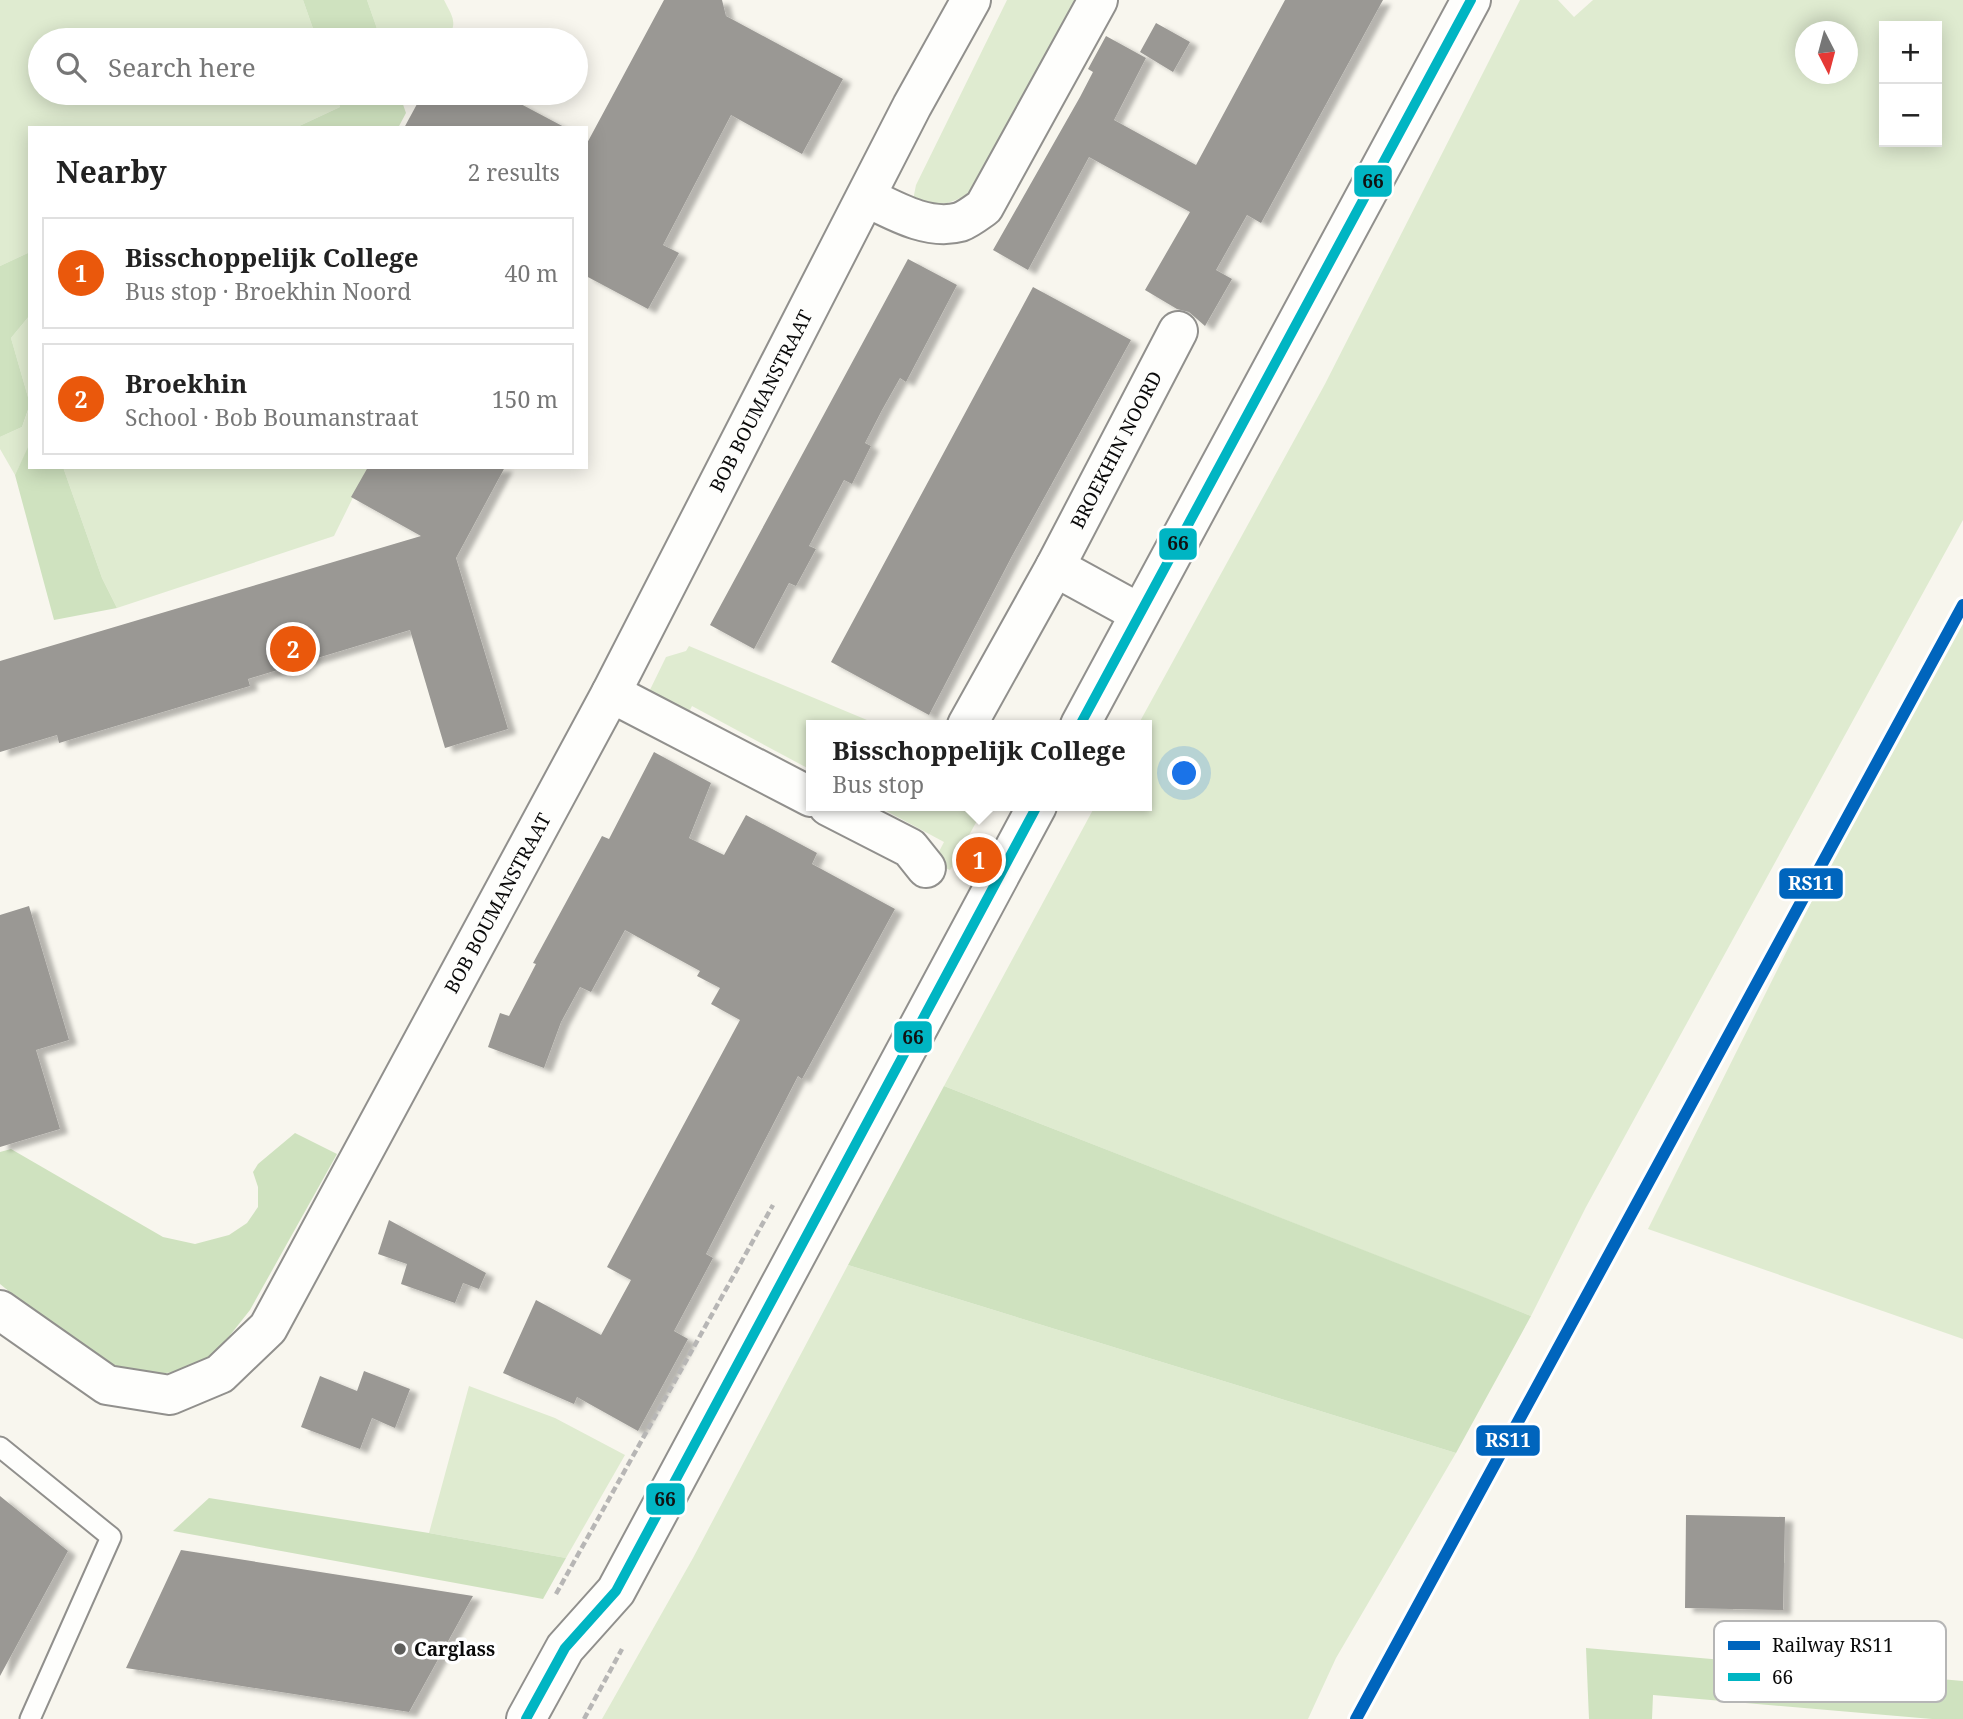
<!DOCTYPE html>
<meta charset="utf-8">
<style>
:root{--surface:#fff;--page:#f2f2f2;--text:#222;--muted:#767676;--line:#e0e0e0;--accent:#ea580c}
body{margin:0;font-family:"Noto Serif",serif;background:var(--page);color:var(--text)}
.controls{position:absolute;right:21px;top:21px;display:grid;overflow:hidden;border-radius:0px;box-shadow:0 4px 18px #0003}
.controls button{width:63px;height:63px;display:grid;place-items:center;padding:0;border:0;border-bottom:2px solid var(--line);background:var(--surface);color:var(--text);font:35px sans-serif}
.compass{position:absolute;left:1795px;top:21px;width:63px;height:63px;border-radius:50%;background:var(--surface);box-shadow:0 4px 18px #0003;rotate:174deg}
.you{position:absolute;left:1185px;top:774px;width:24px;height:24px;margin:-18px;border:5px solid #fff;border-radius:50%;background:#1a73e8;box-shadow:0 0 0 10px #1a73e833}
.badge{display:grid;place-items:center;width:46px;height:46px;border-radius:50%;background:var(--accent);color:#fff;font-size:23px;font-weight:700}
.pin{position:absolute;translate:-50% -50%;border:4px solid #fff;box-shadow:0 2px 7px #0006}
.popup{position:absolute;left:806px;top:720px;width:346px;height:91px;box-sizing:border-box;display:grid;place-content:center;border-radius:0px;background:var(--surface);filter:drop-shadow(0 2px 5px #0005);font-size:23px;white-space:nowrap;color:var(--muted)}
.popup b{font-size:26px;color:var(--text)}
.popup::after{content:'';position:absolute;left:50%;top:100%;margin-left:-14px;border:14px solid transparent;border-top-color:var(--surface)}
.list{margin:0;padding:0;list-style:none}
h2{display:flex;justify-content:space-between;align-items:center;height:91px;margin:0;padding:0 28px;font-size:30px}
h2 small{font-size:23px;font-weight:400;color:var(--muted)}
.list li{display:grid;grid-template-columns:46px 1fr auto;gap:21px;align-items:center;box-sizing:border-box;height:112px;margin:0 14px 14px;padding:0 14px;border:2px solid var(--line);border-radius:0px}
.list b{display:block;font-size:26px;white-space:nowrap}
.list p{margin:0;font-size:23px;white-space:nowrap;color:var(--muted)}
.list em{font-size:23px;font-style:normal;color:var(--muted)}
.icon{flex:none;width:38px;height:38px;fill:none;stroke:currentColor;stroke-width:2;stroke-linecap:round;stroke-linejoin:round}
.map{position:relative;flex:none;width:1963px;height:1719px;overflow:hidden}
.search{position:absolute;background:var(--surface);box-shadow:0 4px 18px #0003;left:28px;top:28px;width:560px;height:77px;display:flex;align-items:center;gap:18px;box-sizing:border-box;padding:0 24px;border-radius:38px;color:var(--muted);font-size:26px}
.panel{position:absolute;background:var(--surface);box-shadow:0 4px 18px #0003;left:28px;top:126px;width:560px;height:343px;border-radius:0px}
.map>svg:first-child{display:block}
.green{fill:#dfebd0;fill-rule:evenodd}
.forest{fill:#cfe2bf}
.building{fill:#9a9894;filter:url(#shadow)}
.lines{fill:none;stroke-linecap:round;stroke-linejoin:round}
.service-casing{stroke:#91908d;stroke-width:23}
.minor-casing{stroke:#91908d;stroke-width:42}
.tertiary-casing{stroke:#91908d;stroke-width:42}
.path{stroke:#b7b6b5;stroke-width:4.5;stroke-dasharray:7 3.5;stroke-linecap:butt}
.service{stroke:#fefefc;stroke-width:19}
.minor{stroke:#fefefc;stroke-width:38}
.tertiary{stroke:#fefefc;stroke-width:38}
.bus-1-casing{stroke:#fff;stroke-width:16}
.bus-1{stroke:#00b5c3;stroke-width:10}
.rail-1-casing{stroke:#fff;stroke-width:18}
.rail-1{stroke:#0065bd;stroke-width:12}
.poi-dot{fill:#5d5d5a;stroke:#fff;stroke-width:2.5}
.labels{text-anchor:middle;stroke-width:7;stroke-linejoin:round;paint-order:stroke}
.street-label{font-size:19px;fill:#0a0a0a;stroke:#fff}
.poi-label{font-size:19px;font-weight:bold;fill:#0a0a0a;stroke:#fff;text-anchor:start}
.key{fill:#fff;stroke:#b6b6b6;stroke-width:2}
.key-label{font-size:19px;fill:#0a0a0a}
.line-badge{stroke:#fff;stroke-width:2.5}
.badge-label{font-size:19px;text-anchor:middle;font-weight:bold;fill:#fff}
.pale-badge-label{font-size:19px;text-anchor:middle;font-weight:bold;fill:#111}
</style>
<div class="map">
<svg width="1963" height="1719" viewBox="0 0 1963 1719">
<defs>
<filter id="shadow"><feDropShadow dx="8" dy="4.5" stdDeviation="2" flood-color="#0004"/></filter>
</defs>
<rect width="100%" height="100%" fill="#f8f6ee"/>
<path class="green" d="M 0,0 L 303,0 L 317,40 L 40,40 L 40,93 L 335,93 L 340,107 L 295,128 L 30,128 L 30,252 L 0,266 Z
M 367,0 L 444,0 C 453,18 458,22 447,40 L 381,40 Z
M 1007,0 L 1079,0 L 978,187 C 953,204 943,208 913,200 L 916,185 Z
M 1520,0 L 1558,0 L 1574,17 L 1593,0 L 1963,0 L 1963,520 L 1586,1207 L 1531,1316 L 944,1086 L 1095,806 L 1147,806 L 1147,725 L 1138,725 L 1325,384 ZM 1884,26 L 1937,26 L 1937,142 L 1884,142 ZM 1806,32 L 1848,32 L 1848,74 L 1806,74 Z
M 30,315 L 30,404 L 11,338 Z
M 30,405 L 30,445 L 15,475 L 0,449 L 0,437 L 22,427 Z
M 63,467 L 368,467 L 334,536 L 117,608 L 102,578 Z
M 1963,620 L 1963,1339 L 1648,1229 L 1897,730 Z
M 689,646 L 879,725 L 811,725 L 811,770 L 692,706 L 690,710 L 672,714 L 645,700 L 666,657 L 686,651 Z
M 877,806 L 985,806 L 950,870 L 933,863 L 944,842 Z
M 848,1265 L 1456,1453 L 1336,1658 L 1308,1719 L 602,1719 L 693,1558 Z
M 469,1386 L 555,1418 L 625,1455 L 566,1558 L 429,1533 Z"/>
<path class="forest" d="M 303,0 L 367,0 L 381,40 L 317,40 Z
M 335,93 L 399,93 L 406,113 L 398,128 L 295,128 L 340,107 Z
M 30,252 L 30,315 L 11,338 L 30,404 L 22,427 L 0,437 L 0,266 Z
M 29,445 L 30,467 L 63,467 L 102,578 L 117,608 L 54,620 L 15,475 Z
M 944,1086 L 1471,1292 L 1531,1316 L 1456,1453 L 848,1265 Z
M 295,1133 L 337,1154 L 250,1310 L 216,1353 L 177,1372 L 143,1375 L 111,1369 L 70,1341 L 0,1284 L 0,1152 L 11,1149 L 163,1237 L 195,1244 L 229,1235 L 247,1223 L 258,1207 L 258,1187 L 253,1172 L 258,1164 Z
M 209,1498 L 429,1533 L 566,1558 L 543,1599 L 173,1531 Z
M 1586,1648 L 1963,1681 L 1963,1719 L 1932,1719 L 1653,1695 L 1652,1719 L 1589,1719 Z"/>
<path class="building" d="M 664,0 L 722,0 L 726,16 L 843,79 L 802,154 L 731,115 L 663,245 L 679,253 L 648,309 L 586,276 L 586,145 Z
M 1285,0 L 1383,0 L 1261,223 L 1247,215 L 1216,270 L 1232,279 L 1205,326 L 1189,312 L 1177,309 L 1145,290 L 1190,212 L 1089,157 L 1028,270 L 993,250 L 1080,97 L 1093,72 L 1088,69 L 1106,36 L 1146,58 L 1114,120 L 1196,165 Z
M 1156,23 L 1190,42 L 1173,72 L 1140,52 Z
M 423,93 L 500,93 L 566,128 L 404,128 Z
M 908,259 L 957,285 L 906,382 L 900,378 L 882,410 L 865,443 L 871,446 L 852,484 L 844,480 L 809,546 L 816,549 L 796,586 L 789,583 L 754,649 L 710,625 Z
M 1033,287 L 1131,340 L 1012,556 L 929,715 L 831,662 Z
M 368,467 L 505,467 L 456,558 L 508,729 L 445,748 L 410,630 L 248,679 L 250,686 L 59,743 L 57,735 L 0,752 L 0,661 L 421,536 L 351,497 Z
M 654,752 L 711,783 L 689,838 L 724,855 L 746,815 L 817,853 L 812,864 L 895,909 L 802,1079 L 798,1076 L 706,1254 L 713,1258 L 674,1331 L 688,1339 L 638,1431 L 577,1397 L 574,1404 L 503,1373 L 536,1300 L 601,1335 L 631,1280 L 607,1267 L 740,1020 L 711,1004 L 720,988 L 697,976 L 700,971 L 625,930 L 591,992 L 580,987 L 561,1022 L 544,1068 L 488,1047 L 500,1013 L 509,1016 L 536,964 L 533,963 L 602,836 L 609,839 Z
M 29,906 L 69,1040 L 36,1050 L 60,1129 L 0,1147 L 0,915 Z
M 389,1220 L 486,1273 L 479,1289 L 463,1283 L 455,1303 L 401,1284 L 407,1264 L 378,1254 Z
M 364,1371 L 410,1389 L 395,1428 L 372,1418 L 360,1449 L 301,1427 L 320,1376 L 357,1391 Z
M 0,1496 L 68,1551 L 0,1676 Z
M 1686,1515 L 1785,1517 L 1783,1610 L 1685,1608 Z
M 181,1550 L 473,1596 L 409,1712 L 126,1668 Z"/>
<g class="lines">
<defs>
<path id="service" d="M 0,1447 L 111,1537 L 30,1719"/>
<g id="minor">
<path d="M 866,197 C 893,210 928,231 960,222 C 968,219 977,212 984,207 L 1098,0"/>
<path d="M 1055,567 L 1139,613"/>
<path d="M 611,693 L 811,797"/>
<path id="s1" d="M 967,725 L 1055,567 L 1178,331"/>
<path d="M 828,806 L 910,848 L 926,868"/>
<path id="s2" d="M 0,1310 L 107,1385 L 170,1395 L 220,1374 L 268,1328 L 611,693 L 912,106 L 971,0"/>
</g>
<path id="tertiary" d="M 1080,725 L 1471,0
M 526,1719 L 565,1648 L 616,1591 L 1037,806"/>
</defs>
<use href="#service" class="service-casing"/>
<use href="#minor" class="minor-casing"/>
<use href="#tertiary" class="tertiary-casing"/>
<path class="path" d="M 556,1594 L 773,1205
M 584,1719 L 622,1649"/>
<use href="#service" class="service"/>
<use href="#minor" class="minor"/>
<use href="#tertiary" class="tertiary"/>
<defs>
<path id="bus-1" d="M 1080,725 L 1471,0
M 526,1719 L 565,1648 L 616,1591 L 1037,806"/>
</defs>
<use href="#bus-1" class="bus-1-casing"/>
<use href="#bus-1" class="bus-1"/>
<defs>
<path id="rail-1" d="M 1356,1719 L 1963,605"/>
</defs>
<use href="#rail-1" class="rail-1-casing"/>
<use href="#rail-1" class="rail-1"/>
</g>
<circle class="poi-dot" cx="400" cy="1649" r="7"/>
<g class="labels">
<g class="street-label">
<text dy="7" stroke="none"><textPath href="#s2" startOffset="1365">BOB BOUMANSTRAAT</textPath></text>
<text dy="7" stroke="none"><textPath href="#s1" startOffset="313">BROEKHIN NOORD</textPath></text>
<text dy="7" stroke="none"><textPath href="#s2" startOffset="798">BOB BOUMANSTRAAT</textPath></text>
</g>
<g class="poi-label">
<text x="414" y="1656">Carglass</text>
</g>
</g>
<rect x="1714" y="1621" width="232" height="81" rx="10" class="key"/>
<rect x="1728" y="1641" width="32" height="9" fill="#0065bd"/>
<rect x="1728" y="1673" width="32" height="8" fill="#00b5c3"/>
<g class="key-label">
<text x="1772" y="1652">Railway RS11</text>
<text x="1772" y="1684">66</text>
</g>
<g class="line-badge">
<rect x="1353" y="164" width="40" height="34" rx="7" fill="#00b5c3"/>
<rect x="1158" y="527" width="40" height="34" rx="7" fill="#00b5c3"/>
<rect x="1778" y="867" width="66" height="33" rx="7" fill="#0065bd"/>
<rect x="893" y="1020" width="40" height="34" rx="7" fill="#00b5c3"/>
<rect x="1475" y="1424" width="66" height="33" rx="7" fill="#0065bd"/>
<rect x="645" y="1482" width="41" height="34" rx="7" fill="#00b5c3"/>
</g>
<g class="badge-label">
<text x="1811" y="890">RS11</text>
<text x="1508" y="1447">RS11</text>
</g>
<g class="pale-badge-label">
<text x="1373" y="188">66</text>
<text x="1178" y="550">66</text>
<text x="913" y="1044">66</text>
<text x="665" y="1506">66</text>
</g>
</svg>
<div class="controls">
<button>+</button>
<button>−</button>
</div>
<svg class="compass" viewBox="-18 -18 36 36"><path d="M0-13l5 13h-10z" fill="#e53935"/><path d="M0 13l5-13h-10z" fill="#767676"/></svg>
<div class="you"></div>
<div class="pin badge" style="left:979px;top:860px">1</div>
<div class="popup"><b>Bisschoppelijk College</b>Bus stop</div>
<div class="pin badge" style="left:293px;top:649px">2</div>
<div class="search"><svg class="icon" aria-label="search" viewBox="0 0 24 24"><circle cx="10" cy="10" r="6"/><path d="M15 15l6 6"/></svg>Search here</div>
<section class="panel">
<h2>Nearby<small>2 results</small></h2>
<ul class="list">
<li><span class="badge">1</span><div><b>Bisschoppelijk College</b><p>Bus stop · Broekhin Noord</p></div><em>40 m</em></li>
<li><span class="badge">2</span><div><b>Broekhin</b><p>School · Bob Boumanstraat</p></div><em>150 m</em></li>
</ul>
</section>
</div>
